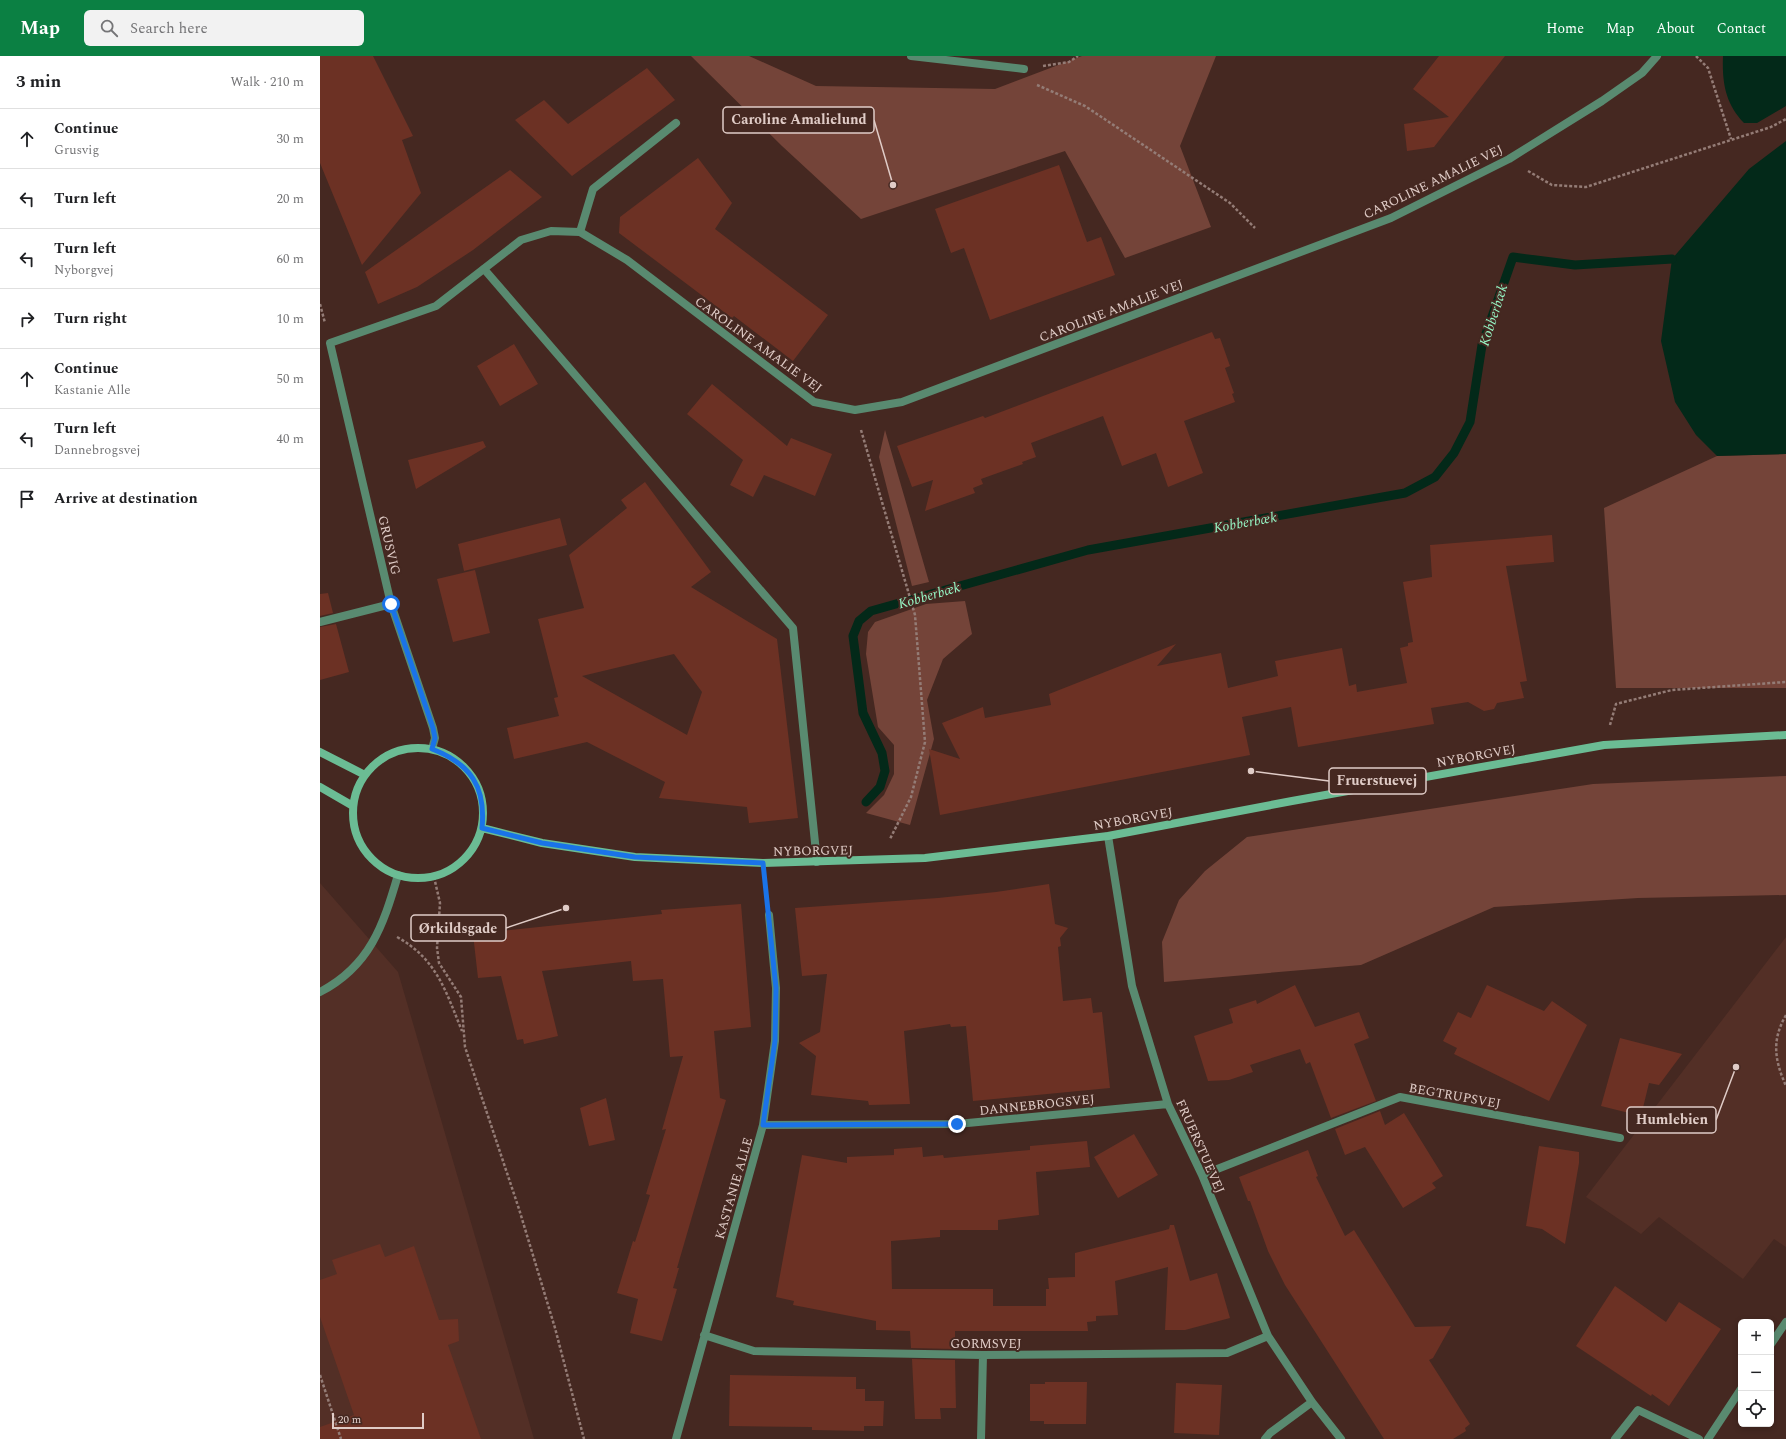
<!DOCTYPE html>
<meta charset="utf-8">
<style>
:root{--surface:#fff;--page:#f2f2f2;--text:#202124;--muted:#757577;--line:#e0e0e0;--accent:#0b8043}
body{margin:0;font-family:Spectral,serif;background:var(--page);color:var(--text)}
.controls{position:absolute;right:12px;bottom:12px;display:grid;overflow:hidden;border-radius:6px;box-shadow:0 2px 6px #0003}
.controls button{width:36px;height:36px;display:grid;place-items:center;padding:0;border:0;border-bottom:1px solid var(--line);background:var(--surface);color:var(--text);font:20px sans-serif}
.scale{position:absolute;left:12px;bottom:10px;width:92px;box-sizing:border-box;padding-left:4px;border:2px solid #e0ccc7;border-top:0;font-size:11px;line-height:14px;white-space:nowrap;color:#e0ccc7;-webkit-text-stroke:3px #452821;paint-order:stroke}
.stop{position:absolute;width:12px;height:12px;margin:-9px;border:3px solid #1a73e8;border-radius:50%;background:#fff}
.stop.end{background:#1a73e8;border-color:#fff;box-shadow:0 1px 4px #0008}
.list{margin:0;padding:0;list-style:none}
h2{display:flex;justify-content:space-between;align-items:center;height:52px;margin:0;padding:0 16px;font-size:17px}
h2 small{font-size:13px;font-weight:400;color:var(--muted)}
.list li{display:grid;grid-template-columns:26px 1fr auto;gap:12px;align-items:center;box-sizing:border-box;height:60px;padding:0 16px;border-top:1px solid var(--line)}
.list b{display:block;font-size:15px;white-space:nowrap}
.list p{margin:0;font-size:13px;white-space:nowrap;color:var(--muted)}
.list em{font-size:13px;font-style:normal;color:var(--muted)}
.icon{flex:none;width:22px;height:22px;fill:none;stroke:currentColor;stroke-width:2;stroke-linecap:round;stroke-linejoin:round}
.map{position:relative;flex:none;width:1466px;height:1383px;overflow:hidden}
header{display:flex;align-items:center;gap:24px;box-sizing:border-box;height:56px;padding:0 20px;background:var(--accent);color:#fff}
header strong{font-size:19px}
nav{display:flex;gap:22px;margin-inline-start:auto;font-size:14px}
.search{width:280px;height:36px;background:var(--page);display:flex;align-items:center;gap:10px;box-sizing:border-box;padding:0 14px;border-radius:6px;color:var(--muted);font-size:15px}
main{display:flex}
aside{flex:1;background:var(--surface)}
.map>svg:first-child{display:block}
.built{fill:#532f26}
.green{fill:#744439}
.water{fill:#032919}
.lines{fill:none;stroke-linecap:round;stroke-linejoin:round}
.stream{stroke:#032919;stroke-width:9}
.building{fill:#6c3124;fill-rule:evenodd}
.path{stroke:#947c76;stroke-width:2.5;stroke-dasharray:3 2;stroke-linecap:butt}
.lane{stroke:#598a70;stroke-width:8}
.street{stroke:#598a70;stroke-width:8}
.secondary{stroke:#6bbc94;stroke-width:8}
.route{stroke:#1a73e8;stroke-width:5}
.labels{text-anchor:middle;stroke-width:4;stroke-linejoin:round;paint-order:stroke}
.street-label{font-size:13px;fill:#e0ccc7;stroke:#452821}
.water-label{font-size:14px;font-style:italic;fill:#97fac8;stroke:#452821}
.leader{fill:none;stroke:#e0ccc7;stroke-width:1.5}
.callout-dot{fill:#e0ccc7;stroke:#452821;stroke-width:1.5}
.callout{fill:#452821;stroke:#e0ccc7;stroke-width:1.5}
.callout-label{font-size:14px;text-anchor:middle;font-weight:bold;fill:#e0ccc7}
</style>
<header>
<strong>Map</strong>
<div class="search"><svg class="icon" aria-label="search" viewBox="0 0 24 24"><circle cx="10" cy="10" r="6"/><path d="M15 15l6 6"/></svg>Search here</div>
<nav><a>Home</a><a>Map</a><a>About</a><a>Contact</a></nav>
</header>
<main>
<aside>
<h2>3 min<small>Walk · 210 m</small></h2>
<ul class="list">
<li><svg class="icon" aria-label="ahead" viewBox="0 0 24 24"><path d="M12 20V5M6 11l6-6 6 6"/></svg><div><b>Continue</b><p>Grusvig</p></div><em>30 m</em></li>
<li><svg class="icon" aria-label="left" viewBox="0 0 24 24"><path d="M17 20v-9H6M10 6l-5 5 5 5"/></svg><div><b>Turn left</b></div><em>20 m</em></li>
<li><svg class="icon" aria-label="left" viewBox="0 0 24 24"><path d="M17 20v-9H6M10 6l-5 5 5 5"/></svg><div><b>Turn left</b><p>Nyborgvej</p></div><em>60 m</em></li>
<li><svg class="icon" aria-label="right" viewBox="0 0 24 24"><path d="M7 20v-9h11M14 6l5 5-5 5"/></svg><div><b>Turn right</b></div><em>10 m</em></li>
<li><svg class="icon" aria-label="ahead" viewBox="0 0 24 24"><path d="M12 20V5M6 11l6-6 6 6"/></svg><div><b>Continue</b><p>Kastanie Alle</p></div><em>50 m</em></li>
<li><svg class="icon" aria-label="left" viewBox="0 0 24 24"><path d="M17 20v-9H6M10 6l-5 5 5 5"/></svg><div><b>Turn left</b><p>Dannebrogsvej</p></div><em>40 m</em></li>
<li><svg class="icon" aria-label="arrive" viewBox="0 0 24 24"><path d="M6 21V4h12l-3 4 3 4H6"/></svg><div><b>Arrive at destination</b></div></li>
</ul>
</aside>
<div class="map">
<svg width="1466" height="1383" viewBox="0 0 1466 1383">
<rect width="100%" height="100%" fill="#452821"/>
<path class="built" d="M 0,827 L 78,916 L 214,1383 L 0,1383 Z
M 1466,881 L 1466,1191 L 1454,1183 L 1423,1223 L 1339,1161 L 1321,1178 L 1266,1141 Z"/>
<path class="green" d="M 371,0 L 429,0 L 496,30 L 675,33 L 762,0 L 896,0 L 860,90 L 891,171 L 805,202 L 745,95 L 541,163 L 462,90 Z
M 565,374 L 609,526 L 592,530 L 559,401 Z
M 1466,398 L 1466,632 L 1296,632 L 1284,452 L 1397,400 Z
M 645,545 L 652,578 L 623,603 L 607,644 L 614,683 L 590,769 L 546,757 L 564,739 L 574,718 L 574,689 L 558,671 L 546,598 L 548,576 L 555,566 L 606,548 Z
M 1466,720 L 1466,839 L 1318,842 L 1174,851 L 1041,909 L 844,926 L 842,886 L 859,844 L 885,815 L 927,781 L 1273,728 Z"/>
<path class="water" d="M 1403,0 L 1466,0 L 1466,50 L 1437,67 L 1424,67 C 1405,47 1402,26 1403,0 Z
M 1466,85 L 1466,398 L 1397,400 L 1376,379 L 1355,346 L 1341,285 L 1352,203 L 1429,113 Z"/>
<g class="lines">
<path class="stream" d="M 546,746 L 560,731 L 565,715 L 562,697 L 543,657 L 533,580 L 539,565 L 551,555 L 768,494 L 1085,437 L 1115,421 L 1134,397 L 1150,366 L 1162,289 L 1193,201 L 1255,209 L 1352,203"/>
</g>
<path class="building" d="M 0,0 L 53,0 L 93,80 L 82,84 L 101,137 L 42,209 L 0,107 Z
M 1119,0 L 1185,0 L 1114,91 L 1087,95 L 1084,68 L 1129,61 L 1093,33 Z
M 327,12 L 355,44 L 252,120 L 195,64 L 224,44 L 248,68 Z
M 378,102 L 412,147 L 395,173 L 508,259 L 473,305 L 414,260 L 412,262 L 299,177 L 300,161 Z
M 739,109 L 767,186 L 781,181 L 795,219 L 670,264 L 644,192 L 631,197 L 615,153 Z
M 190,114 L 222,141 L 153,194 L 97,231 L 58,248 L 45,216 Z
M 892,276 L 895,283 L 900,282 L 910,310 L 905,312 L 914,337 L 912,338 L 915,346 L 864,365 L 883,417 L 848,431 L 836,397 L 802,410 L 783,360 L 711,387 L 716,401 L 702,406 L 703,408 L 661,423 L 663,428 L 653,432 L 655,437 L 605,455 L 613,424 L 592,431 L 577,390 L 663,360 L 665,362 Z
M 194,288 L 218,328 L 180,350 L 157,310 Z
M 392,328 L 467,390 L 471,382 L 512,398 L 495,440 L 444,419 L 433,441 L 410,429 L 423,404 L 367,358 Z
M 163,385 L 166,391 L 96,433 L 88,404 Z
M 325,426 L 391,516 L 371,531 L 457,583 L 478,762 L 429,767 L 427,751 L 339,742 L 345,726 L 267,686 L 194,703 L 187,672 L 239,660 L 234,642 L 238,641 L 218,563 L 264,552 L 249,499 L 307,452 L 301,444 ZM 354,598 L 382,636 L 367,679 L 262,620 Z
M 240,462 L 247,489 L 144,515 L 138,488 Z
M 1232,479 L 1234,506 L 1186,510 L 1207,625 L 1200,626 L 1204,642 L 1177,647 L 1174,653 L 1164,655 L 1148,646 L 1111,652 L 1114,668 L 978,691 L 971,651 L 922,661 L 930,699 L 620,759 L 609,693 L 640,703 L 622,667 L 663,651 L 665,662 L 731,649 L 729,638 L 856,588 L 837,610 L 901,597 L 908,632 L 958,620 L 955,605 L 1022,592 L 1029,630 L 1036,628 L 1037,636 L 1087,627 L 1080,592 L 1088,590 L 1088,587 L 1093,586 L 1083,526 L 1112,521 L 1110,489 Z
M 155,514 L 170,577 L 133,586 L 117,523 Z
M 8,537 L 13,557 L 0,560 L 0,538 Z
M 16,568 L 29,616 L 0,624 L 0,571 Z
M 729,828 L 735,868 L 748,872 L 740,882 L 741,890 L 738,891 L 743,945 L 771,942 L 773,957 L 782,956 L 790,1032 L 653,1045 L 646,970 L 631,971 L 630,968 L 584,975 L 590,1048 L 549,1049 L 548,1045 L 491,1039 L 496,1000 L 479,987 L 500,976 L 507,918 L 482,920 L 475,852 L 618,842 L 676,836 Z
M 421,848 L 431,971 L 394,975 L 400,1042 L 406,1044 L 357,1212 L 359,1212 L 353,1232 L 357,1233 L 342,1285 L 310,1277 L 318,1243 L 297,1237 L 313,1185 L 315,1186 L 330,1139 L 326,1138 L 346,1073 L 342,1074 L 363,1000 L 350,1001 L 343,923 L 313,925 L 311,905 L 222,915 L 238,980 L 204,988 L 203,983 L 197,984 L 181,920 L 158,922 L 153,878 L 342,858 L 341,854 Z
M 975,929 L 995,971 L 1039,956 L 1049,982 L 1034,988 L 1056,1045 L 1011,1062 L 990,1006 L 986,1008 L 980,993 L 930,1009 L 933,1016 L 909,1024 L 888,1025 L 874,980 L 913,967 L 909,953 L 936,944 L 937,948 Z
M 1167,929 L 1224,955 L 1232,945 L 1267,969 L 1229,1045 L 1134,998 L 1137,992 L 1123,985 L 1138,956 L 1151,962 Z
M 1300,982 L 1362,998 L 1339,1029 L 1329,1027 L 1321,1060 L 1281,1050 Z
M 286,1042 L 295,1084 L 269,1090 L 260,1052 Z
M 1060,1055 L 1065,1069 L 1084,1057 L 1123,1120 L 1112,1127 L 1116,1132 L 1083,1152 L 1045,1091 L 1025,1099 L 1015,1073 Z
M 814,1078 L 838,1119 L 798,1142 L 774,1101 Z
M 767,1085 L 770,1111 L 716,1116 L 719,1159 L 678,1164 L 678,1174 L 620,1174 L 620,1181 L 571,1185 L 572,1233 L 673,1233 L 673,1250 L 726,1250 L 726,1233 L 729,1233 L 728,1222 L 755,1221 L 755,1197 L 842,1175 L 849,1173 L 850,1169 L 854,1169 L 870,1225 L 897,1217 L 910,1262 L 865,1274 L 845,1274 L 848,1211 L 795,1225 L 798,1259 L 776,1260 L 776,1265 L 767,1266 L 768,1275 L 635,1275 L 635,1293 L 591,1292 L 590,1275 L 556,1274 L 556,1265 L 473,1249 L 474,1245 L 456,1241 L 482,1099 L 527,1107 L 527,1101 L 574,1099 L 574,1093 L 602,1091 L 603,1101 L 623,1099 L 624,1102 L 710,1094 L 710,1090 Z
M 1219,1090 L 1259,1096 L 1259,1107 L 1245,1188 L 1222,1173 L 1206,1170 Z
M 988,1094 L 998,1120 L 996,1121 L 1025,1180 L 1034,1174 L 1095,1271 L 1131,1270 L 1113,1302 L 1109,1304 L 1150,1368 L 1145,1372 L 1146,1375 L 1133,1383 L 1064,1383 L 965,1229 L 948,1195 L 930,1145 L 928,1145 L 919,1121 Z
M 60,1188 L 65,1201 L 94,1190 L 119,1264 L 138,1263 L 139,1285 L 128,1289 L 161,1383 L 0,1383 L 0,1371 L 34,1359 L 0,1261 L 0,1224 L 17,1218 L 12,1204 Z
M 1295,1230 L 1346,1266 L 1359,1246 L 1401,1273 L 1349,1350 L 1332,1338 L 1331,1340 L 1256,1290 Z
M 592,1303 L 635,1304 L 636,1352 L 620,1352 L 621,1363 L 595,1363 Z
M 410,1319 L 536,1321 L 536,1333 L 545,1333 L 545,1345 L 564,1345 L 563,1370 L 544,1370 L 544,1375 L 492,1374 L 492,1371 L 409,1370 Z
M 725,1326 L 767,1326 L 766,1368 L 724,1368 L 724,1365 L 710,1365 L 710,1328 L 725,1328 Z
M 856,1327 L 902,1329 L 899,1379 L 854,1377 Z"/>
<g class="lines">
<path class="path" d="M 1376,0 L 1388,12 L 1411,83
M 723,10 L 749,6 L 758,0
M 717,29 L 765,50 L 910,147 L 935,172
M 1208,115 L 1232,129 L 1266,131 L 1451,71 L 1466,63
M 0,248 L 5,267
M 541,374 L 595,559 L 605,686 L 591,741 L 570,783
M 1290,669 L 1296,648 L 1352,634 L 1466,626
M 114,821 L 120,847 L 117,892 L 119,907 L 141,941 L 145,991 L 199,1153 L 235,1272 L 264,1383
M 445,827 L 447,840
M 77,881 C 117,903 126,936 142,975
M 1466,959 C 1451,985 1455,1005 1466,1030
M 0,1319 L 21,1383"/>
<path class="lane" d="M 260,176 L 273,133 L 356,67
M 164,213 L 473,572 L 497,806
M 0,566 L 71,548
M 1451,1288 L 1466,1266
M 1295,1383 L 1318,1354 L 1379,1383
M 1388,1383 L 1421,1333"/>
<path class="street" d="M 591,0 L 704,13
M 112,693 L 115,682 L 113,672 L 71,548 L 10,287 L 116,250 L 201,184 L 231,175 L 260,176 L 307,204 L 494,346 L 535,354 L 582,346 L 1071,162 L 1189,103 L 1282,45 L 1322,17 L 1337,0
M 788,780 L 812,930 L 848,1048 L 882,1119 L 948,1280 L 992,1346 L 1021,1383
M 0,936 C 50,910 63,870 78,819
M 443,1069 L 637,1068 L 848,1048
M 882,1119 L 1080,1041 L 1300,1082
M 384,1279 L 434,1295 L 663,1299 L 907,1297 L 948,1280
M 356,1383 L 443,1069 L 455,985 L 456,932 L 449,859
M 661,1383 L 663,1299
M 945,1383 L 950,1377 L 992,1346"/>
<path class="secondary" d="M33 757a65 65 0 1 1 130 0a65 65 0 1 1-130 0Z
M 0,696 L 45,719
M 0,731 L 33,750
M 162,772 L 222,787 L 315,801 L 443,807 L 605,802 L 788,780 L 972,745 L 1284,689 L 1466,679"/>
</g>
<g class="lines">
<path class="route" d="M 71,548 L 113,672 L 115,682 L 112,693 C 151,708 166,731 162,772 L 222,787 L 315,801 L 443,807 L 456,932 L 455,985 L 443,1069 L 637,1068"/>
</g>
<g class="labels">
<g class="street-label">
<text transform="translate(1113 125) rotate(-26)" y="5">CAROLINE AMALIE VEJ</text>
<text transform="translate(791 254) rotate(-21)" y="5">CAROLINE AMALIE VEJ</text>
<text transform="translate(439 288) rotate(36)" y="5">CAROLINE AMALIE VEJ</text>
<text transform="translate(70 489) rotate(77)" y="5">GRUSVIG</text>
<text transform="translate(1156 699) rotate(-10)" y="5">NYBORGVEJ</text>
<text transform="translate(813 762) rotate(-10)" y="5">NYBORGVEJ</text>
<text transform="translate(493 794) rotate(-1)" y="5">NYBORGVEJ</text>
<text transform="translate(1135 1039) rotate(10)" y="5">BEGTRUPSVEJ</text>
<text transform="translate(717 1048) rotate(-6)" y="5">DANNEBROGSVEJ</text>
<text transform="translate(881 1090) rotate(66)" y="5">FRUERSTUEVEJ</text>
<text transform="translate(413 1132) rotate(-74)" y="5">KASTANIE ALLE</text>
<text x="666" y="1292">GORMSVEJ</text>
</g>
<g class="water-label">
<text transform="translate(1173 259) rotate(-72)" y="5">Kobberbæk</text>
<text transform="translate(925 466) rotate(-10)" y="5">Kobberbæk</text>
<text transform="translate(609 539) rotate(-16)" y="5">Kobberbæk</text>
</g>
</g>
<path class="leader" d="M573 129L554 64M931 715L1009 725M246 852L186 872M1416 1011L1396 1064"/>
<g class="callout-dot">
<circle cx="573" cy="129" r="4"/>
<circle cx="931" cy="715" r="4"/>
<circle cx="246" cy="852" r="4"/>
<circle cx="1416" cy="1011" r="4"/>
</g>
<g class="callout">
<rect x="403" y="51" width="151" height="26" rx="4"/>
<rect x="1009" y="712" width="97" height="26" rx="4"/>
<rect x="91" y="859" width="95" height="26" rx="4"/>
<rect x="1307" y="1051" width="89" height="26" rx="4"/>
</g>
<g class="callout-label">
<text x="479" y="68">Caroline Amalielund</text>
<text x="1057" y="729">Fruerstuevej</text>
<text x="138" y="877">Ørkildsgade</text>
<text x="1352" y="1068">Humlebien</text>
</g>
</svg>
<div class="controls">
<button>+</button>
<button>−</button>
<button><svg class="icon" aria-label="locate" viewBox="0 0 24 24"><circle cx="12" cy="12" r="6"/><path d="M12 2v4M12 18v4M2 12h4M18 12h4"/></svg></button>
</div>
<div class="scale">20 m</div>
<div class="stop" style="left:71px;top:548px"></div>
<div class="stop end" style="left:637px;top:1068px"></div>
</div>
</main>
